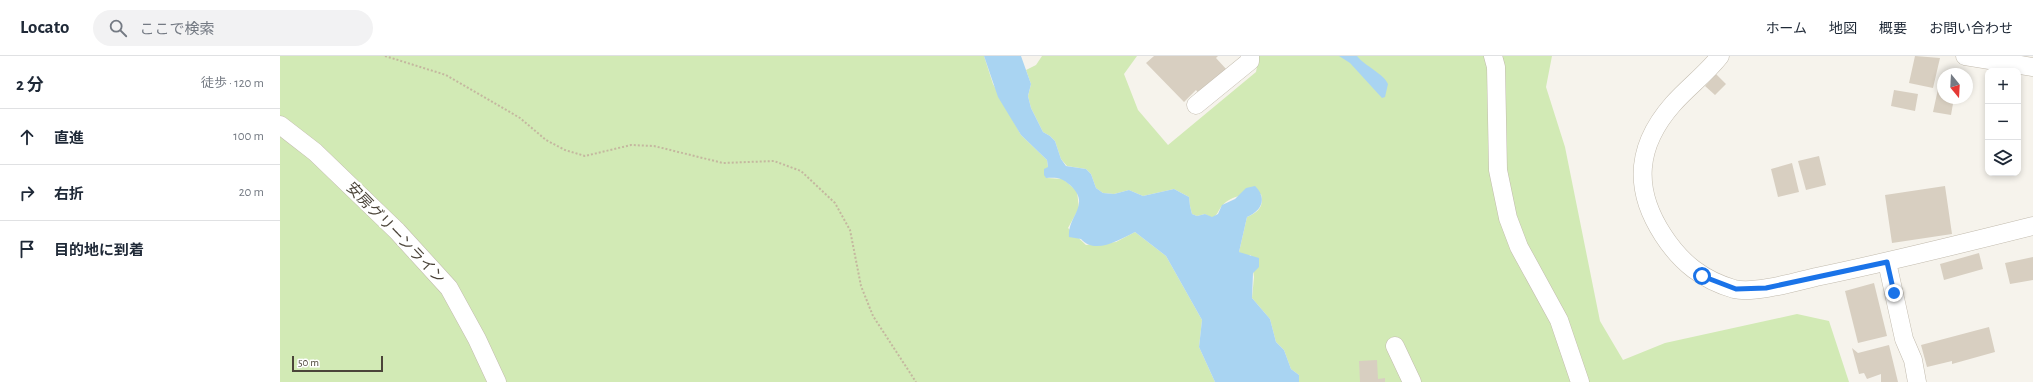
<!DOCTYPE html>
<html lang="ja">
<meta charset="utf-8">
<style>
:root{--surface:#fff;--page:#f2f2f3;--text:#1f2937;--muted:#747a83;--line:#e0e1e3}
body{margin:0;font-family:"Alegreya Sans","Noto Sans JP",sans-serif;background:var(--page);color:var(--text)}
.controls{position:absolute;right:12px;top:12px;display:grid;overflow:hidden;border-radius:8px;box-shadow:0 2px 6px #0003}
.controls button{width:36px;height:36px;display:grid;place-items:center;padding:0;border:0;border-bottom:1px solid var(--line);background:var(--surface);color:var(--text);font:20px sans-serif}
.compass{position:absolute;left:1657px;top:12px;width:36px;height:36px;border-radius:50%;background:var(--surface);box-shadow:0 2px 6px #0003;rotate:162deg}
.scale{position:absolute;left:12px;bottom:10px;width:91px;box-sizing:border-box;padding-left:4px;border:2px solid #4b4439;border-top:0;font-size:11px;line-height:14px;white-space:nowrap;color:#4b4439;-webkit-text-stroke:3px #fff;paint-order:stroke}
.stop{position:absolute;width:12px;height:12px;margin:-9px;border:3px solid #1a73e8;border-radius:50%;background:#fff}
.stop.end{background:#1a73e8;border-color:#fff;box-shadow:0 1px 4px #0008}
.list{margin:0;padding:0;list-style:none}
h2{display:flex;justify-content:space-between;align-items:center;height:52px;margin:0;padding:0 16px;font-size:17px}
h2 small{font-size:13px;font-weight:400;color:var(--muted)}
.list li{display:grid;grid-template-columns:26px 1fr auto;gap:12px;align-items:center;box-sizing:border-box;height:56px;padding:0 16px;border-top:1px solid var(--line)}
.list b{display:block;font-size:15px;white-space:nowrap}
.list em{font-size:13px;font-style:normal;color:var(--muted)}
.icon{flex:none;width:22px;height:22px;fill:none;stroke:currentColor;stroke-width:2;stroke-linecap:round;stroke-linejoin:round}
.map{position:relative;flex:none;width:1753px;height:326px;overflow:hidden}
header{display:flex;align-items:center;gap:24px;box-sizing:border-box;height:56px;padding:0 20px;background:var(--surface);border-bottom:1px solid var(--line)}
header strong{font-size:19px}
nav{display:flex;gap:22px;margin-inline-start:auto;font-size:14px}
.search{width:280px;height:36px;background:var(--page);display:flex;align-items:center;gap:10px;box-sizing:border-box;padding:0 14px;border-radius:22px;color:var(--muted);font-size:15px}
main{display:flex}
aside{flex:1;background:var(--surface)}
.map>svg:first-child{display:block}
.green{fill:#d2eab5}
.water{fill:#a9d4f2}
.building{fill:#d8cfc1}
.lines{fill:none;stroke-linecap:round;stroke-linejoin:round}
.minor-casing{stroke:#c2bbae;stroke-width:19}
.path{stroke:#c4b79f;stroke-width:2;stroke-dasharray:2 2;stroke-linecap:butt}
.minor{stroke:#fff;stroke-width:18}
.route{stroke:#1a73e8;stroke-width:5}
.labels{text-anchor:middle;stroke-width:4;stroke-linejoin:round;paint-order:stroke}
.street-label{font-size:15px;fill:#4b4439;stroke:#fff}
</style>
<header>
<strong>Locato</strong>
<div class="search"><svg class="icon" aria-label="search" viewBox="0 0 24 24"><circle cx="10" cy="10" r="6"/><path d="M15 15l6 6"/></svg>ここで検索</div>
<nav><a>ホーム</a><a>地図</a><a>概要</a><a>お問い合わせ</a></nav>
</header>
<main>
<aside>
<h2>2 分<small>徒歩 · 120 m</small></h2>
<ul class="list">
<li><svg class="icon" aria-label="ahead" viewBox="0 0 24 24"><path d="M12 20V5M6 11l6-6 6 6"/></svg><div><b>直進</b></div><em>100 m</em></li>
<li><svg class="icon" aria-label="right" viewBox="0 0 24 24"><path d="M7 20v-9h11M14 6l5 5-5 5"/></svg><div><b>右折</b></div><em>20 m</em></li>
<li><svg class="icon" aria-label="arrive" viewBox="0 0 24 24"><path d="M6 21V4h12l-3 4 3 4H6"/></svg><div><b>目的地に到着</b></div></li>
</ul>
</aside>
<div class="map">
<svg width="1753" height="326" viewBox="0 0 1753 326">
<rect width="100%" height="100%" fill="#f6f3ec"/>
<path class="green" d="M 0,0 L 704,0 L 713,28 L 741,79 L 767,104 L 768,111 L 767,122 L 783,123 L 797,135 L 799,152 L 788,172 L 806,189 L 836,186 L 855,176 L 886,200 L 922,264 L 919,291 L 935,326 L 0,326 Z
M 762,0 L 857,0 L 844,18 L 858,54 L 888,89 L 976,16 L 979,0 L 1272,0 L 1266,31 L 1285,91 L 1320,265 L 1343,304 L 1385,287 L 1517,258 L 1549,265 L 1569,326 L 1019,326 L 1019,319 L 1011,313 L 1004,294 L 996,286 L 990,263 L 972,242 L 974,221 L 971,199 L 962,199 L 959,196 L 967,161 C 979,156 984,150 981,138 C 968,138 951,139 942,150 C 938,154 938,159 932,162 L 925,158 L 917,160 L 912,158 L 910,150 L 909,141 L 894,133 L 863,140 L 849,134 L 834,138 L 823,137 L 816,132 L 811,118 L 806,113 L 787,110 L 781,103 L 775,85 L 770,80 L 763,76 L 751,52 L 748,40 L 751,28 L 746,14 L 756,9 Z"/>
<path class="water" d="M 704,0 L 741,0 L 751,28 L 748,40 L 751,52 L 763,76 L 770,80 L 775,85 L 781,103 L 786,110 L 806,113 L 811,118 L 816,132 L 823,137 L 834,138 L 849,134 L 863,140 L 894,133 L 909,141 L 910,150 L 912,158 L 917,160 L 925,158 L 932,161 L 938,158 L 942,149 L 955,143 L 966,132 L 975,130 C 988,143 981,155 967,161 L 959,196 L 979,202 L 979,211 L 973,217 L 972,242 L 990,263 L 996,286 L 1004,294 L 1011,313 L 1019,319 L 1019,326 L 935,326 L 919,291 L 922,264 L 886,200 L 855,176 C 839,184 815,199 801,183 L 789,181 C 787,160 812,149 790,129 C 782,122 777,121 766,122 L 764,119 L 764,113 L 768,111 L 767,104 L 741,79 L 718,41 Z
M 1059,0 L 1077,0 C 1085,10 1104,18 1108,28 L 1105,41 L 1102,42 L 1070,7 Z"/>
<path class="building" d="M 874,0 L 938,0 L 936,2 L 947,14 L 920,39 L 916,34 L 904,46 L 866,7 Z
M 1635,0 L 1660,2 L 1653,32 L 1629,27 Z
M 1436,18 L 1446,28 L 1435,39 L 1425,30 Z
M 1658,33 L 1663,34 L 1663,42 L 1674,42 L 1671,59 L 1653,56 Z
M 1614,34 L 1638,38 L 1635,55 L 1611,50 Z
M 1539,100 L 1546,129 L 1526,134 L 1518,105 Z
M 1512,107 L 1519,136 L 1498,141 L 1491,113 Z
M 1665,130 L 1672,178 L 1612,187 L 1605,139 Z
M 1699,197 L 1703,213 L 1664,224 L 1660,208 Z
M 1753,201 L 1753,224 L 1730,228 L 1725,207 Z
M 1594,227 L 1607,280 L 1578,287 L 1565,235 Z
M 1709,271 L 1715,296 L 1672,308 L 1672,305 L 1647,311 L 1641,289 Z
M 1609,289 L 1618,326 L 1601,326 L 1601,318 L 1587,323 L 1584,317 L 1579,318 L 1572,292 L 1578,297 Z
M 1097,304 L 1098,323 L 1105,322 L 1105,326 L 1080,326 L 1079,305 Z"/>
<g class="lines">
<defs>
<path id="minor" d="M 1213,0 L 1216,11 L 1218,114 L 1228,162 L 1239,191 L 1279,264 L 1300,326
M 1440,0 C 1426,18 1408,31 1393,48 C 1356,90 1353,133 1383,179 C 1401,207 1423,224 1454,233 C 1474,238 1515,226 1536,221 C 1609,206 1681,188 1753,170
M 1685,0 L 1753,11
M 916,49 L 970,5 L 970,0
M 0,69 L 35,96 L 117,175 L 169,232 L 197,283 L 217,326
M 1607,206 L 1624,283 L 1633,304 L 1637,326
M 1115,290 L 1132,326"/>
</defs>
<use href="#minor" class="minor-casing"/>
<path class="path" d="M 105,0 L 166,19 L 240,62 L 266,84 L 285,94 L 305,100 L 351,89 L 374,90 L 443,107 L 494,105 L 521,115 L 555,147 L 570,174 L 581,230 L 593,260 L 636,326"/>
<use href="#minor" class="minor"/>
</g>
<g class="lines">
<path class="route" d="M 1422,220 L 1456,233 L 1486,232 L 1607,206 L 1614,237"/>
</g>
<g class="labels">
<g class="street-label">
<text transform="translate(116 177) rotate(46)" y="5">安房グリーンライン</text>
</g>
</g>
</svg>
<div class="controls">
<button>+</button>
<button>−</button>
<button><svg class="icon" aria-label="layers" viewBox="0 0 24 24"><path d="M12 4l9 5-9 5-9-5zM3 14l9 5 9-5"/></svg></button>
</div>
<svg class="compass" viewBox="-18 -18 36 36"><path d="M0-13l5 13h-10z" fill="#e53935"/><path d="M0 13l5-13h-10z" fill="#747a83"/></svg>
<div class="scale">50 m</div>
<div class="stop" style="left:1422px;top:220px"></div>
<div class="stop end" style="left:1614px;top:237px"></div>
</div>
</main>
